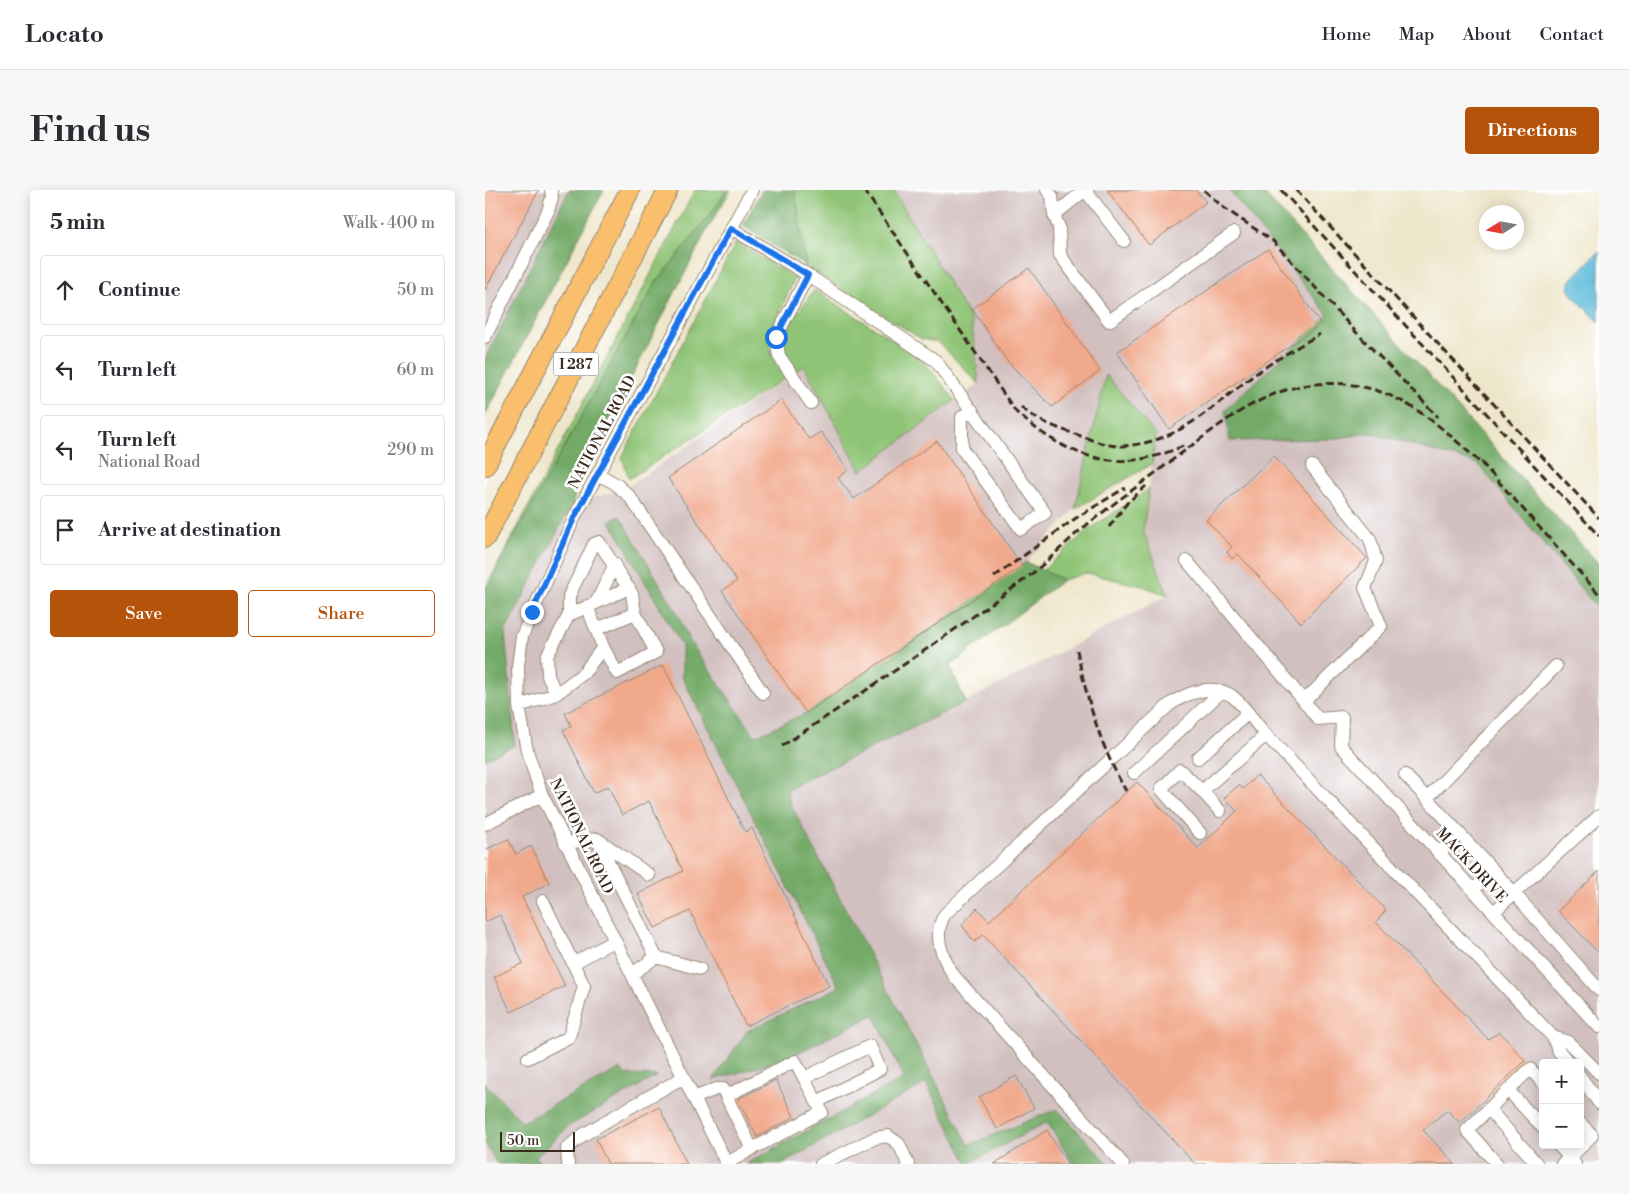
<!DOCTYPE html>
<meta charset="utf-8">
<style>
:root{--surface:#fff;--page:#f7f7f7;--text:#2b2b33;--muted:#7c7c81;--line:#e1e1e2;--accent:#b45309}
body{margin:0;font-family:"Libre Bodoni",serif;background:var(--page);color:var(--text)}
.controls{position:absolute;right:15px;bottom:15px;display:grid;overflow:hidden;border-radius:5px;box-shadow:0 2px 12px #0003}
.controls button{width:45px;height:45px;display:grid;place-items:center;padding:0;border:0;border-bottom:1px solid var(--line);background:var(--surface);color:var(--text);font:25px sans-serif}
.compass{position:absolute;left:994px;top:15px;width:45px;height:45px;border-radius:50%;background:var(--surface);box-shadow:0 2px 12px #0003;rotate:259deg}
.scale{position:absolute;left:15px;bottom:12px;width:75px;box-sizing:border-box;padding-left:5px;border:2px solid #3b2a1e;border-top:0;font-size:14px;line-height:18px;white-space:nowrap;color:#3b2a1e;-webkit-text-stroke:4px #fff;paint-order:stroke}
.stop{position:absolute;width:15px;height:15px;margin:-11px;border:4px solid #1a73e8;border-radius:50%;background:#fff}
.stop.end{background:#1a73e8;border-color:#fff;box-shadow:0 1px 5px #0008}
.list{margin:0;padding:0;list-style:none}
h2{display:flex;justify-content:space-between;align-items:center;height:65px;margin:0;padding:0 20px;font-size:21px}
h2 small{font-size:16px;font-weight:400;color:var(--muted)}
.list li{display:grid;grid-template-columns:32px 1fr auto;gap:15px;align-items:center;box-sizing:border-box;height:70px;margin:0 10px 10px;padding:0 10px;border:1px solid var(--line);border-radius:5px}
.list b{display:block;font-size:19px;white-space:nowrap}
.list p{margin:0;font-size:16px;white-space:nowrap;color:var(--muted)}
.list em{font-size:16px;font-style:normal;color:var(--muted)}
.actions{display:flex;gap:10px;padding:15px 20px}
.actions a{flex:1;padding:11px 0;border:1px solid var(--accent);border-radius:5px;text-align:center;font-size:18px;color:var(--accent)}
.actions .main{background:var(--accent);color:#fff}
.icon{flex:none;width:28px;height:28px;fill:none;stroke:currentColor;stroke-width:2;stroke-linecap:round;stroke-linejoin:round}
.map{position:relative;flex:none;width:1114px;height:974px;overflow:hidden;border-radius:5px}
header{display:flex;align-items:center;gap:30px;box-sizing:border-box;height:70px;padding:0 25px;background:var(--surface);border-bottom:1px solid var(--line)}
header strong{font-size:24px}
nav{display:flex;gap:28px;margin-inline-start:auto;font-size:18px}
.intro{display:flex;align-items:center;justify-content:space-between;box-sizing:border-box;height:120px;padding:0 30px}
h1{margin:0;font-size:35px}
.button{padding:12px 22px;border-radius:5px;background:var(--accent);color:#fff;font-size:18px;font-weight:700}
main{display:flex;gap:30px;padding:0 30px}
aside{flex:1;background:var(--surface);border-radius:5px;box-shadow:0 2px 12px #0003}
.map>svg:first-child{display:block}
.industrial{fill:#d2bfbf;fill-rule:evenodd}
.green{fill:#8fc476;stroke:#65774a}
.forest{fill:#73aa67;stroke:#576a42}
.water{fill:#5cbada;stroke:#4c727c}
.building{fill:#f1a98c}
.lines{fill:none;stroke-linecap:round;stroke-linejoin:round}
.minor-casing{stroke:#948874;stroke-width:14}
.highway-casing{stroke:#948874;stroke-width:21}
.minor{stroke:#fff;stroke-width:12}
.highway{stroke:#f9bf6d;stroke-width:19}
.rail{stroke:#3b2a1e;stroke-width:3;stroke-dasharray:8 4;stroke-linecap:butt}
.route{stroke:#1a73e8;stroke-width:6}
.labels{text-anchor:middle;stroke-width:5;stroke-linejoin:round;paint-order:stroke}
.shield{fill:#fff;stroke:#766a62;stroke-width:1}
.shield-label{font-size:14px;font-weight:bold;fill:#3b2a1e}
.street-label{font-size:15px;fill:#3b2a1e;stroke:#fff}
</style>
<header>
<strong>Locato</strong>
<nav><a>Home</a><a>Map</a><a>About</a><a>Contact</a></nav>
</header>
<div class="intro"><h1>Find us</h1><a class="button">Directions</a></div>
<main>
<aside>
<h2>5 min<small>Walk · 400 m</small></h2>
<ul class="list">
<li><svg class="icon" aria-label="ahead" viewBox="0 0 24 24"><path d="M12 20V5M6 11l6-6 6 6"/></svg><div><b>Continue</b></div><em>50 m</em></li>
<li><svg class="icon" aria-label="left" viewBox="0 0 24 24"><path d="M17 20v-9H6M10 6l-5 5 5 5"/></svg><div><b>Turn left</b></div><em>60 m</em></li>
<li><svg class="icon" aria-label="left" viewBox="0 0 24 24"><path d="M17 20v-9H6M10 6l-5 5 5 5"/></svg><div><b>Turn left</b><p>National Road</p></div><em>290 m</em></li>
<li><svg class="icon" aria-label="arrive" viewBox="0 0 24 24"><path d="M6 21V4h12l-3 4 3 4H6"/></svg><div><b>Arrive at destination</b></div></li>
</ul>
<div class="actions"><a class="main">Save</a><a>Share</a></div>
</aside>
<div class="map">
<svg width="1114" height="974" viewBox="0 0 1114 974">
<rect width="100%" height="100%" fill="#fff"/>
<filter id="ink" filterUnits="userSpaceOnUse"><feTurbulence type="fractalNoise" baseFrequency=".02" numOctaves="2"/><feDisplacementMap in="SourceGraphic" scale="10" xChannelSelector="R" yChannelSelector="G"/><feConvolveMatrix kernelMatrix="1 2 1 2 8 2 1 2 1" color-interpolation-filters="sRGB"/></filter>
<filter id="wash" filterUnits="userSpaceOnUse"><feTurbulence type="fractalNoise" baseFrequency=".0096" numOctaves="4" result="noise"/><feDisplacementMap in="SourceGraphic" scale="20" xChannelSelector="R" yChannelSelector="G"/><feGaussianBlur stdDeviation="1.12" result="paint"/><feColorMatrix in="noise" values="0 0 0 0 0 0 0 0 0 0 0 0 0 0 0 0 0 1.4 0 .05"/><feComposite in="paint" operator="in"/></filter>
<g filter="url(#wash)">
<rect width="100%" height="100%" fill="#eee6cb"/>
<path class="industrial" d="M 0,0 L 84,0 L 0,169 Z
M 408,0 L 744,0 L 843,125 L 740,220 L 846,249 L 885,243 L 993,274 L 1114,420 L 1114,974 L 624,974 L 572,919 L 484,956 L 305,613 L 302,599 L 481,512 L 683,405 L 658,340 L 671,245 L 621,185 L 590,319 L 541,372 L 321,523 L 270,546 L 204,450 L 191,421 L 136,326 L 125,331 L 197,456 L 197,487 L 354,797 L 262,841 L 300,869 L 390,825 L 419,888 L 261,974 L 0,974 L 0,569 L 30,555 L 20,442 L 88,312 L 138,300 L 319,176 L 439,233 L 494,194 L 485,130 ZM 1058,873 L 1095,873 L 1095,955 L 1058,955 Z
M 441,893 L 483,974 L 297,974 Z
M 562,932 L 589,974 L 485,974 Z"/>
<path class="green" d="M 210,0 L 241,0 L 234,13 L 170,94 L 0,399 Z
M 310,0 L 408,0 L 486,130 L 494,194 L 453,152 L 436,149 L 321,76 Z
M 251,52 L 310,88 L 286,142 C 282,164 289,170 300,188 L 144,289 L 137,267 Z
M 329,100 L 421,158 L 441,174 L 470,210 L 376,281 L 319,176 L 312,180 C 308,174 302,166 300,159 C 296,138 318,117 329,100 Z
M 621,185 L 671,245 L 667,274 L 590,319 Z
M 664,299 L 658,340 L 683,405 L 657,396 L 601,383 L 578,390 L 558,380 L 603,340 Z"/>
<path class="forest" d="M 84,0 L 119,0 L 0,226 L 0,169 Z
M 241,0 L 246,0 L 221,42 L 122,235 L 100,273 L 88,312 L 20,442 L 30,555 L 0,569 L 0,399 L 170,94 L 234,13 Z
M 277,0 L 310,0 L 321,76 L 258,36 Z
M 744,0 L 776,0 L 1114,374 L 1114,420 L 993,274 L 885,243 L 846,249 L 745,251 L 740,220 L 843,125 Z
M 135,326 L 191,421 L 204,450 L 270,546 L 321,523 L 541,372 L 578,390 L 465,476 L 481,512 L 302,599 L 305,613 L 484,955 L 572,919 L 624,974 L 589,974 L 562,932 L 483,974 L 441,893 L 297,974 L 261,974 L 419,888 L 389,825 L 300,869 L 228,890 L 262,841 L 354,797 L 197,487 L 197,456 L 125,331 Z
M 134,879 L 142,885 L 172,886 L 84,936 L 51,967 L 55,974 L 12,974 L 0,953 L 0,892 L 3,897 L 38,932 Z"/>
<path class="water" d="M 1114,61 L 1114,132 L 1089,107 L 1083,98 L 1086,90 Z"/>
<g id="blocks">
<path class="building" d="M 0,0 L 54,0 L 0,100 Z
M 622,0 L 711,0 L 721,12 L 664,55 Z
M 783,59 L 836,134 L 684,239 L 632,162 Z
M 544,78 L 615,181 L 567,217 L 522,171 L 487,119 Z
M 296,210 L 324,249 L 336,242 L 363,280 L 353,288 L 369,309 L 452,251 L 537,376 L 321,523 L 237,401 L 252,391 L 183,288 Z
M 789,266 L 882,368 L 816,433 L 753,364 L 747,369 L 742,362 L 747,357 L 721,330 Z
M 178,475 L 260,642 L 267,638 L 344,796 L 261,836 L 205,721 L 170,738 L 153,704 L 198,681 L 164,611 L 137,625 L 123,596 L 109,603 L 78,540 L 86,536 L 80,523 Z
M 772,585 L 901,720 L 891,732 L 1003,849 L 1015,842 L 1040,871 L 975,933 L 962,920 L 938,940 L 970,974 L 710,974 L 498,745 L 489,752 L 477,735 L 492,718 L 504,731 L 652,592 L 713,658 L 752,621 L 739,608 L 754,595 L 758,599 Z
M 23,649 L 31,664 L 46,656 L 64,693 L 37,707 L 80,796 L 26,822 L 9,787 L 38,773 L 15,725 L 0,732 L 0,660 Z
M 1114,681 L 1114,763 L 1073,721 Z
M 531,886 L 549,918 L 512,939 L 494,907 Z
M 291,890 L 309,927 L 272,947 L 253,909 Z
M 174,917 L 202,974 L 123,974 L 111,949 Z
M 562,940 L 583,974 L 509,974 Z"/>
</g>
</g>
<g filter="url(#ink)">
<use href="#blocks" fill-opacity="0" stroke="#948874" stroke-width="1"/>
<g class="lines">
<defs>
<path id="minor" d="M 562,0 L 567,6 L 569,25 L 574,37 L 575,65 L 624,131 L 749,43
M 569,25 L 600,0 L 639,51
M 246,38 L 323,85 L 451,171 L 560,323 L 536,339 L 477,259 L 477,227 L 487,220
M 323,85 L 291,147 L 294,166 L 326,213
M 0,147 L 63,21 L 67,7 L 66,0
M 827,276 L 885,349 L 891,371 L 880,398 L 896,436 L 819,511 L 833,529 L 857,527 L 856,556 L 1114,837
M 113,284 L 131,294 L 145,307 L 278,503
M 702,371 L 819,511
M 111,413 L 130,374
M 102,416 L 118,457
M 84,425 L 144,398
M 112,439 L 150,423
M 34,516 L 71,504 L 63,486 L 62,466 L 84,425 L 84,406 L 109,354 L 114,352 L 147,404 L 150,423 L 171,462 L 132,483 L 118,457 L 99,483 L 71,504
M 713,568 L 762,524
M 649,583 L 736,502
M 920,585 L 974,643
M 717,601 L 735,621
M 942,608 L 1071,476
M 0,634 L 57,605
M 715,643 L 676,599 L 695,580 L 717,601 L 781,545
M 115,651 L 164,685
M 80,653 L 112,649 L 171,767
M 954,664 L 974,643 L 1029,703 L 1114,626
M 988,700 L 1008,681
M 1009,722 L 1029,703 L 1114,800
M 89,773 L 130,750
M 147,784 L 171,767 L 215,779
M 1068,847 L 1073,860 L 1084,873
M 43,868 L 84,847 L 99,796 L 58,711
M 1095,886 L 1114,913
M 1023,900 L 1058,938
M 241,906 L 310,871 L 319,888
M 209,908 L 231,899 L 238,899 L 241,906 L 267,959 L 242,973
M 1004,919 L 1052,974
M 1073,955 L 1085,968 L 1077,974
M 267,959 L 337,922 L 319,888 L 385,856 L 395,879 L 332,912
M 83,974 L 82,958 L 98,945 L 135,923 L 199,887
M 242,974 L 57,605 L 42,561 L 34,516 L 33,476 L 37,446 L 90,326 L 267,0
M 336,974 L 390,948 L 403,946 L 414,954 L 423,974
M 638,974 L 469,786 C 457,767 447,745 460,724 L 684,515 C 701,503 727,493 747,506 C 758,514 771,534 781,545 L 1068,847 L 1083,852 L 1114,883
M 1012,974 L 982,940 L 1045,879 L 1058,893
M 1090,974 L 1085,968 L 1107,945 L 1095,933"/>
<path id="highway" d="M 0,276 L 145,0
M 0,348 L 183,0"/>
</defs>
<use href="#minor" class="minor-casing"/>
<use href="#highway" class="highway-casing"/>
<use href="#minor" class="minor"/>
<use href="#highway" class="highway"/>
<path class="rail" d="M 379,0 L 531,222 C 584,269 634,286 700,255
M 719,0 L 739,18 L 788,51 L 870,141 L 953,227
M 796,0 L 1114,346
M 811,0 L 1114,328
M 536,217 C 551,230 571,238 590,244 C 605,249 622,257 638,256 C 700,252 732,210 779,178 C 797,166 816,155 835,144
M 996,272 L 1114,404
M 624,337 L 642,313 L 661,296
M 509,387 L 591,328 L 640,298
M 592,460 C 601,508 616,558 641,601
M 297,556 C 376,504 455,451 532,395 C 554,380 573,360 593,342 C 626,315 660,291 694,265 C 736,234 778,198 832,194 C 906,188 949,230 1000,277"/>
</g>
</g>
<g class="lines" filter="url(#ink)">
<path class="route" d="M 47,422 L 90,326 L 246,38 L 323,85 L 291,147"/>
</g>
<g class="labels">
<rect class="shield" x="68.5" y="162.5" width="45" height="23" rx="4"/>
<g class="shield-label">
<text x="91" y="179">I 287</text>
</g>
<g class="street-label">
<text transform="translate(117 242) rotate(-62)" y="5">NATIONAL ROAD</text>
<text transform="translate(97 646) rotate(64)" y="5">NATIONAL ROAD</text>
<text transform="translate(987 675) rotate(47)" y="5">MACK DRIVE</text>
</g>
</g>
</svg>
<div class="controls">
<button>+</button>
<button>−</button>
</div>
<svg class="compass" viewBox="-18 -18 36 36"><path d="M0-13l5 13h-10z" fill="#e53935"/><path d="M0 13l5-13h-10z" fill="#7c7c81"/></svg>
<div class="scale">50 m</div>
<div class="stop" style="left:291px;top:147px"></div>
<div class="stop end" style="left:47px;top:422px"></div>
</div>
</main>
